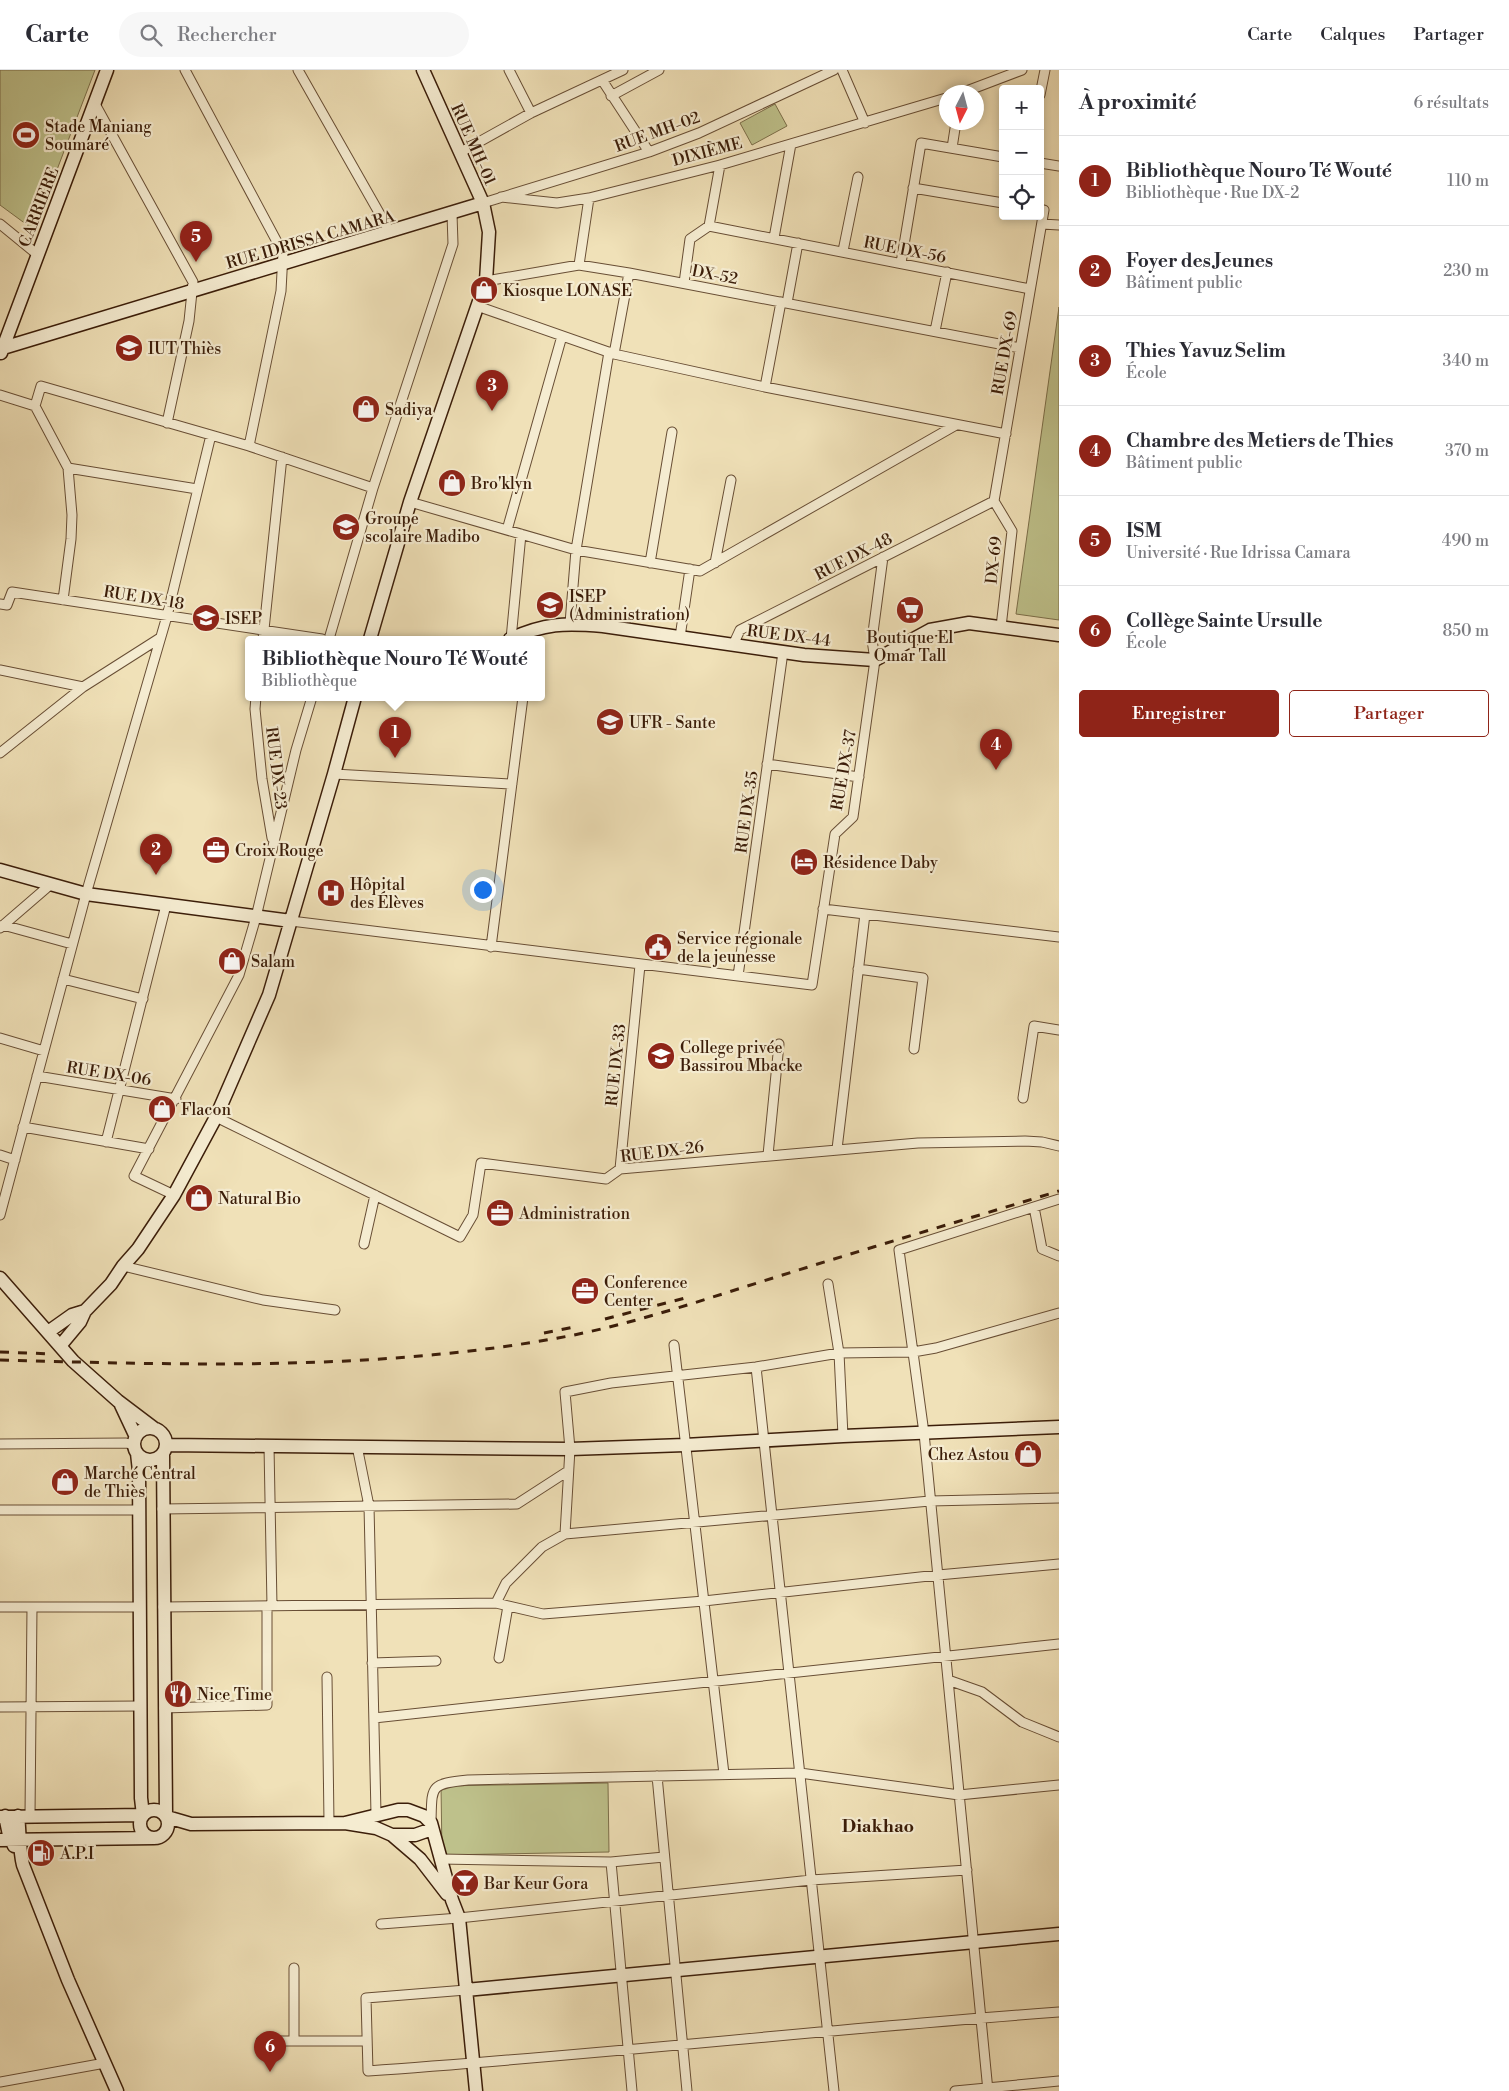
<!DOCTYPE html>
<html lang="fr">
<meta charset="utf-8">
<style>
:root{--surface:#fff;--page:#f7f7f7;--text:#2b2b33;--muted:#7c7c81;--line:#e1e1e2;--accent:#8f2418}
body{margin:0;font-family:"Libre Bodoni",serif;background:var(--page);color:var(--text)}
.controls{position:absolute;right:15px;top:15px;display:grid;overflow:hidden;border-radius:5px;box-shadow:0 2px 8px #0003}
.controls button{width:45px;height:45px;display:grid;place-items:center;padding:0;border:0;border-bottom:1px solid var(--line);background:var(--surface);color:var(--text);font:25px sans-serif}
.compass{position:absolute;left:939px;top:15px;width:45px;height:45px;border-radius:50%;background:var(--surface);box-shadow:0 2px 8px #0003;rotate:186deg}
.you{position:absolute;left:482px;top:819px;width:18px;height:18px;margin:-12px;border:4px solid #fff;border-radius:50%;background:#1a73e8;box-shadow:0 0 0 8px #1a73e833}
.badge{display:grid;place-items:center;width:32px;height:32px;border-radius:50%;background:var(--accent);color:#fff;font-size:16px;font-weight:700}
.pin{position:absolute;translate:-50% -41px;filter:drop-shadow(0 1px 2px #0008)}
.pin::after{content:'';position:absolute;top:26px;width:18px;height:15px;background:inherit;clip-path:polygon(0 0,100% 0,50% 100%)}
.popup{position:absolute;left:245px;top:566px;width:300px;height:65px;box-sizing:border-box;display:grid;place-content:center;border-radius:5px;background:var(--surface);filter:drop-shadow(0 1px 4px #0005);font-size:16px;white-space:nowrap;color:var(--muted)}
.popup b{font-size:19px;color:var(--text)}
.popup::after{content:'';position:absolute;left:50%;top:100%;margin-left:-10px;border:10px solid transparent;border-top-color:var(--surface)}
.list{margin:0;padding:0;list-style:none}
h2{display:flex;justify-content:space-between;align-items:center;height:65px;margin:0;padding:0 20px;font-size:21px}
h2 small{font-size:16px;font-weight:400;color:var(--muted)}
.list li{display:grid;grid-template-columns:32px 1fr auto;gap:15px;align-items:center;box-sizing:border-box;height:90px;padding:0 20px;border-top:1px solid var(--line)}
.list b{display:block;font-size:19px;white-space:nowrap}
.list p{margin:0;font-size:16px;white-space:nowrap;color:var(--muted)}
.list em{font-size:16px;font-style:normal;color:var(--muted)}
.actions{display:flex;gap:10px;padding:15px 20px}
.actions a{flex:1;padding:11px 0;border:1px solid var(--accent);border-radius:5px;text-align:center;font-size:18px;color:var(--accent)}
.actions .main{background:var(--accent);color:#fff}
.icon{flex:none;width:28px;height:28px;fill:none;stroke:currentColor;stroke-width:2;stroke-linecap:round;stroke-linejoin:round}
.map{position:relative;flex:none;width:1059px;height:2021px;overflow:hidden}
header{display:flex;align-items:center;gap:30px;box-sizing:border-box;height:70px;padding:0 25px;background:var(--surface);border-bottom:1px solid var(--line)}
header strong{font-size:24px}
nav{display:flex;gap:28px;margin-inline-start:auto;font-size:18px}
.search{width:350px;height:45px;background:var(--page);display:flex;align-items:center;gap:12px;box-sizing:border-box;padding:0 18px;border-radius:28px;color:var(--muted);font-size:19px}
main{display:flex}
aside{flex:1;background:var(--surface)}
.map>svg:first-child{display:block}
.green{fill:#bec18b;stroke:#7c6f4a}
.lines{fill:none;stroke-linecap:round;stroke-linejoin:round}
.street-casing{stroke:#684e35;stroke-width:11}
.secondary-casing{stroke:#3b1d09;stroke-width:15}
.street{stroke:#f5ecd1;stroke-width:9}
.secondary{stroke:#f5ecd1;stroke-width:12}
.rail{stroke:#3b1d09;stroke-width:3;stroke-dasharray:9 9;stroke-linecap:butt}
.labels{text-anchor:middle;stroke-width:4.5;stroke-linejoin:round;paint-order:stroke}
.poi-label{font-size:16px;fill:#3b1d09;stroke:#f5ecd1;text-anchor:start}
.street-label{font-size:16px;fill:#3b1d09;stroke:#f5ecd1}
.neighbourhood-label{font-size:18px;font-weight:bold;fill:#3b1d09;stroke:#f5ecd1}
</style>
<header>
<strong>Carte</strong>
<div class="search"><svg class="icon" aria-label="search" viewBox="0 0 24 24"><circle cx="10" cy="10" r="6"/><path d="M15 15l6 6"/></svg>Rechercher</div>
<nav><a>Carte</a><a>Calques</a><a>Partager</a></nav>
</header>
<main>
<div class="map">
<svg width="1059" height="2021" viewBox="0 0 1059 2021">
<rect width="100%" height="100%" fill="#f0e1b8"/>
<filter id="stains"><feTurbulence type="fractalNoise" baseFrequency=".004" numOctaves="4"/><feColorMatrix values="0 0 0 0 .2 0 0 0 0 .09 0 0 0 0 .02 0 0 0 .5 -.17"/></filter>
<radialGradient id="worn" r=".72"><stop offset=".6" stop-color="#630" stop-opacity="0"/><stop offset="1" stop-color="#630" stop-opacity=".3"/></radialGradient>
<path class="green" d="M 0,0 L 95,0 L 34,160 L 0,135 Z
M 775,34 L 787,56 L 752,75 L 740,53 Z
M 1059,237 L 1059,550 L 1016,544 Z
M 608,1713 L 609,1782 L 442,1785 L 441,1716 Z"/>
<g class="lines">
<defs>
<path id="street" d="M 185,0 L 283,183 L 281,221 L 249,376
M 298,0 L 390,162
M 509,0 L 531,43
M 842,0 L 865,53
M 602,10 L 649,82
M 964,22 L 1022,0
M 1040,25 L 1045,0
M 611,26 L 659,0
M 95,34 L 193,212 L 189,251 L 167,353
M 952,78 L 956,52
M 461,82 L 531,43 L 623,0
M 1040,93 L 1059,96
M 913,118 L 1003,133
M 501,127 L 557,133 L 589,128 L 720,95 L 946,28
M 483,133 L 649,82 L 699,63 L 834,0
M 0,154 L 38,185
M 1042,154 L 1059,155
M 709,156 L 720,95
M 774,168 L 791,74
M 843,181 L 858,107
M 901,193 L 921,73 L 1003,87
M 579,195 L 589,128
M 486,211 L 579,195 L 629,203 L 1020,278
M 684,213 L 690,169 L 709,156 L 1030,219
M 787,233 L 798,173
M 477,236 L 614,284 L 765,317 L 1006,364
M 935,261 L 947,202
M 614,284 L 629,203
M 765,317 L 781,232
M 0,325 L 35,336
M 197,419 L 68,398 L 35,336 L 41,316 L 249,376 L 373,418
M 994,431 L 1044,140 L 1040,139
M 994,431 L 1012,461 L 1001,557
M 410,432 L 576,480 L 700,501 L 956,355
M 507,460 L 562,266
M 650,493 L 672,362
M 715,493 L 731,410
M 63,530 L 71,469 L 72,445 L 68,398
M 0,534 L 7,535 L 12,522 L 322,569
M 570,553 L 576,480 L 609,282
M 680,567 L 690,499
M 263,569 L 282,387
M 329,569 L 373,418 L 453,174 L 452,144
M 511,569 L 521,464
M 733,575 L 740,560 L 994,431
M 0,600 L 83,617
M 256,627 L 255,639 L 262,709 L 272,768
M 0,683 L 83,617 L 160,568
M 767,694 L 859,707
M 334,704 L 512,714
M 823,839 L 1059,867
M 291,851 L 812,915 L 835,764 L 853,747 L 875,590 L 872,570 L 883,487
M 3,855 L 72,874
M 0,858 L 51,814
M 491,877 L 523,627
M 858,899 L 923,908 L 914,979
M 738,906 L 783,582
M 63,909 L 143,929
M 0,968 L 44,981
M 37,1006 L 176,1029
M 1023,1028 L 1034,956 L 1059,960
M 216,1047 L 460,1167 L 473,1145 L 481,1093 L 606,1109 L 620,1099 L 918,1073 L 1025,1071 L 1042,1072 L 1059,1076
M 23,1057 L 149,1079
M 106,1072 L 166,835
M 837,1079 L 865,844
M 0,1085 L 15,1090
M 768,1085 L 779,974
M 620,1099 L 640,895
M 174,1125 L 134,1106 L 239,905 L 256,847 L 296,680 L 312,627
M 1034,1137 L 1042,1179 L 1059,1186
M 0,1145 L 86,824 L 167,546 L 211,365
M 364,1174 L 375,1125
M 123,1196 L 263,1230 L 335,1240
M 828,1214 L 839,1283 L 843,1366
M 674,1275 L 724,1704
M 756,1297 L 834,2021
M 0,1374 L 126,1373 L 134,1375
M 269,1376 L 272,1536
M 357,1376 L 369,1436 L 376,1744
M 162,1439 L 517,1434 L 568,1401
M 0,1440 L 139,1440
M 565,1464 L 570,1379 L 565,1322 L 611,1313 L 756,1297 L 839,1283 L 913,1282 L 936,1278 L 1059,1243
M 496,1533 L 506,1513 L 542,1477 L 565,1464 L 930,1431 L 1059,1428
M 0,1537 L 140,1537
M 163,1537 L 496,1533 L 543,1544 L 704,1531 L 938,1505 L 1059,1494
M 499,1588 L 508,1536
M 372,1593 L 436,1591
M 327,1607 L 329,1752
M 948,1610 L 982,1622 L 1022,1652 L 1059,1667
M 0,1637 L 140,1636
M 164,1638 L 267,1635 L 267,1536
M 374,1648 L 1059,1574
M 657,1706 L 687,2021
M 30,1746 L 32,1537
M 431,1753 C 432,1716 429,1714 468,1710 L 800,1703 L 959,1725 L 1059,1715
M 440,1789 L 611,1792
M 381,1854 L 459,1848 L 811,1810 L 967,1800
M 466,1920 L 366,1928 L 368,2001 C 598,1985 828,1959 1059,1942
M 261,1971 L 367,1971
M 294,1971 L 294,1898
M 0,2012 L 105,1993
M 632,2021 L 611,1792 L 664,1787
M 955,2021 L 1059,2011
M 988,2021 L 924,1363 L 899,1180 L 1059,1129"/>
<path id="secondary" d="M 3,278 L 483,133
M 1,283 L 107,0
M 370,569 L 410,432 L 486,211 L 489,162 L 483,133 L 423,0
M 510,569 C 545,553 564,553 603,556 L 804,585 L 875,590 L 930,560 L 969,553 L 1059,565
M 0,800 L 86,824 L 291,851
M 0,1208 L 73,1291 L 118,1331 L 155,1359
M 48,1262 L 72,1245 L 85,1241
M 60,1276 L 80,1252 L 85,1241 L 111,1214 L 123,1196 L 138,1179 L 174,1125 L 216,1047 L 269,925 L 334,704 L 355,627
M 121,1335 L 136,1367
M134 1374a16 16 0 1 1 32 0a16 16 0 1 1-32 0Z
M 166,1375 L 570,1379 L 685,1375 L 843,1366 L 1059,1357
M 163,1384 L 166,1746
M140 1754a14 14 0 1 1 28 0a14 14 0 1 1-28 0Z
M 5,1746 L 9,1765 L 14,1776
M 18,1746 C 20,1762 19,1779 23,1795 L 68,1910 L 117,2021
M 0,1747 L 143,1745 L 141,1728 L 139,1401 L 137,1383
M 167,1747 L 191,1754 L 345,1753 L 376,1758 L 392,1765 L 420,1789 L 447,1824
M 345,1753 L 398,1740 L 408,1740 L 424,1746 L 431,1753 L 452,1830 L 459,1848 L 476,2021
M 392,1765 L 415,1765 L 432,1759
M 0,1770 L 154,1768
M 466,1920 L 1059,1864"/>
</defs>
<use href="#street" class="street-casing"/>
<use href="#secondary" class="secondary-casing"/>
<use href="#street" class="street"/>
<use href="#secondary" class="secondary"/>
<path class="rail" d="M 605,1249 L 685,1228
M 544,1263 L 579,1256
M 0,1282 L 53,1284
M 0,1290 C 186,1295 374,1301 558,1268 C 631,1255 702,1230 773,1208 C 868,1178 964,1150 1059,1121"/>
</g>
<defs>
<symbol id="stadium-disc" viewBox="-11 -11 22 22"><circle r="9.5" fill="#8f2418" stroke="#f5ecd1"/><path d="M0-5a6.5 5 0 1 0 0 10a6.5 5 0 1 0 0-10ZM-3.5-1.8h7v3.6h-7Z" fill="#fff"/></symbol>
<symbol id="shop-disc" viewBox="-11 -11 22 22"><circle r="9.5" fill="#8f2418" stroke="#f5ecd1"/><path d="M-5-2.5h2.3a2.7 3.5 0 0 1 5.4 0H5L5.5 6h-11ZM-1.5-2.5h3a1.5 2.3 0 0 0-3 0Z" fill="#fff"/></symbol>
<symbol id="university-disc" viewBox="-11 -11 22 22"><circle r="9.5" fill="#8f2418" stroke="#f5ecd1"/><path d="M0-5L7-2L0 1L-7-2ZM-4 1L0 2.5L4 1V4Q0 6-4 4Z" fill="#fff"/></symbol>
<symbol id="school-disc" viewBox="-11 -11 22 22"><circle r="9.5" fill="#8f2418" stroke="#f5ecd1"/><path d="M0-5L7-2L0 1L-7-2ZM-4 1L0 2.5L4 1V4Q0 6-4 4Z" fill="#fff"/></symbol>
<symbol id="supermarket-disc" viewBox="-11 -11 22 22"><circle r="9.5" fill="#8f2418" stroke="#f5ecd1"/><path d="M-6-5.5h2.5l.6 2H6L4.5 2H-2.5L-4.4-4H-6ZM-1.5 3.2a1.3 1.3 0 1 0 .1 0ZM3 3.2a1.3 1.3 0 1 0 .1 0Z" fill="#fff"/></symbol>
<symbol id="office-disc" viewBox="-11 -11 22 22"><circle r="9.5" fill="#8f2418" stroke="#f5ecd1"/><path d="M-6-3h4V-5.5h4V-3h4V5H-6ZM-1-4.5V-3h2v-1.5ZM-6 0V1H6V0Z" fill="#fff"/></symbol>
<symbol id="hotel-disc" viewBox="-11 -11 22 22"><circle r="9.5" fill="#8f2418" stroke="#f5ecd1"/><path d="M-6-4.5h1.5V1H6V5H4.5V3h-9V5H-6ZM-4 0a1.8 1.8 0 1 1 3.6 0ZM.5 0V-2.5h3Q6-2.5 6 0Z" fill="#fff"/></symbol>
<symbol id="hospital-disc" viewBox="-11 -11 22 22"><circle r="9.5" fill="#8f2418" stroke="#f5ecd1"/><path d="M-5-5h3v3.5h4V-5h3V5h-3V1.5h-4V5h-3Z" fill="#fff"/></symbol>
<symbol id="civic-disc" viewBox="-11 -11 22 22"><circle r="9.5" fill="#8f2418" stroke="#f5ecd1"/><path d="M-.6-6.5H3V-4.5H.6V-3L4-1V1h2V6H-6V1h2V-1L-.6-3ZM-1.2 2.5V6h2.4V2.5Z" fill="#fff"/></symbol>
<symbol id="restaurant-disc" viewBox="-11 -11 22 22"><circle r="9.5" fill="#8f2418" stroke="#f5ecd1"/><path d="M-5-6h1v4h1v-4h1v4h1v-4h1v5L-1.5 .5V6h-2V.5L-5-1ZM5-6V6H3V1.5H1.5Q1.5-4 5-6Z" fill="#fff"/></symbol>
<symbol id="fuel-disc" viewBox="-11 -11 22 22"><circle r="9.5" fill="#8f2418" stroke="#f5ecd1"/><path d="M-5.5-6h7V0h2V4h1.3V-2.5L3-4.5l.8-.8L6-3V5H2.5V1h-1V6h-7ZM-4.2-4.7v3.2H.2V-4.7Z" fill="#fff"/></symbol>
<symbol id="bar-disc" viewBox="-11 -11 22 22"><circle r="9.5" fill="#8f2418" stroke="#f5ecd1"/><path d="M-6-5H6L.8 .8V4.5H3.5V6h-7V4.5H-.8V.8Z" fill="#fff"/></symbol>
</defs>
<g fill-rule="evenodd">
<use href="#stadium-disc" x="10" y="49" width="32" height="32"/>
<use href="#shop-disc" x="468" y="204" width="32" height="32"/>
<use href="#university-disc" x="113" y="262" width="32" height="32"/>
<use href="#shop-disc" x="350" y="323" width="32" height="32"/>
<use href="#shop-disc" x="436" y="397" width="32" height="32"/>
<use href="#school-disc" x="330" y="441" width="32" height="32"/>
<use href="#university-disc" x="534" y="519" width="32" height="32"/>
<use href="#supermarket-disc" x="894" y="524" width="32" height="32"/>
<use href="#university-disc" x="190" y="532" width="32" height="32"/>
<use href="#university-disc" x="594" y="636" width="32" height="32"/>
<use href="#office-disc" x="200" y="764" width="32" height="32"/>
<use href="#hotel-disc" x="788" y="776" width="32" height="32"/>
<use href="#hospital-disc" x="315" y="807" width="32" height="32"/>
<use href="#civic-disc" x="642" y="861" width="32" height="32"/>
<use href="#shop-disc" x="216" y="875" width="32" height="32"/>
<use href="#school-disc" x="645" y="970" width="32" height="32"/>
<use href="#shop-disc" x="146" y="1023" width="32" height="32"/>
<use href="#shop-disc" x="183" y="1112" width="32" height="32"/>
<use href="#office-disc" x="484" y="1127" width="32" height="32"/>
<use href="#office-disc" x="569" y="1205" width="32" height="32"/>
<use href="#shop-disc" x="1012" y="1368" width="32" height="32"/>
<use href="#shop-disc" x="49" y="1396" width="32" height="32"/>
<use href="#restaurant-disc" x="162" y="1608" width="32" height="32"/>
<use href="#fuel-disc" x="25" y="1767" width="32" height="32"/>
<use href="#bar-disc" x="449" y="1797" width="32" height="32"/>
</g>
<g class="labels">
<g class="poi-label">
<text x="45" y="62">Stade Maniang<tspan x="45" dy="18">Soumaré</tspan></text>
<text x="503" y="226">Kiosque LONASE</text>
<text x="148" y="284">IUT Thiès</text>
<text x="385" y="345">Sadiya</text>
<text x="471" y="419">Bro'klyn</text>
<text x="365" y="454">Groupe<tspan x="365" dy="18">scolaire Madibo</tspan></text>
<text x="569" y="532">ISEP<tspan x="569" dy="18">(Administration)</tspan></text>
<text x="225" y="554">ISEP</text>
<text x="910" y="573" text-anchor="middle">Boutique El<tspan x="910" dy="18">Omar Tall</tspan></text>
<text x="629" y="658">UFR - Sante</text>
<text x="235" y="786">Croix Rouge</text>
<text x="823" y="798">Résidence Daby</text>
<text x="350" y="820">Hôpital<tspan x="350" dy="18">des Élèves</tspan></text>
<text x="677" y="874">Service régionale<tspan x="677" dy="18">de la jeunesse</tspan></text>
<text x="251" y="897">Salam</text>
<text x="680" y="983">College privée<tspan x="680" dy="18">Bassirou Mbacke</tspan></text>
<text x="181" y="1045">Flacon</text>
<text x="218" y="1134">Natural Bio</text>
<text x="519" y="1149">Administration</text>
<text x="604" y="1218">Conference<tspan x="604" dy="18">Center</tspan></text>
<text x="1009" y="1390" text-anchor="end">Chez Astou</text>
<text x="84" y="1409">Marché Central<tspan x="84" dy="18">de Thiès</tspan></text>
<text x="197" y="1630">Nice Time</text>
<text x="60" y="1789">A.P.I</text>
<text x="484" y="1819">Bar Keur Gora</text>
</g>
<g class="street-label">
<text transform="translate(657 61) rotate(-20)" y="6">RUE MH-02</text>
<text transform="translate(474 74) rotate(66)" y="6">RUE MH-01</text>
<text transform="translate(707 81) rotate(-15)" y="6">DIXIÈME</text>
<text transform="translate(38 137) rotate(-69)" y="6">CARRIERE</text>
<text transform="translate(310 169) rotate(-16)" y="6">RUE IDRISSA CAMARA</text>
<text transform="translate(905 179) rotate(11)" y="6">RUE DX-56</text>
<text transform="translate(715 204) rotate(11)" y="6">DX-52</text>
<text transform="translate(1004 283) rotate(-80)" y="6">RUE DX-69</text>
<text transform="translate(853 486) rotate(-27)" y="6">RUE DX-48</text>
<text transform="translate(993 490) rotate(-84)" y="6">DX-69</text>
<text transform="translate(144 527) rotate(9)" y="6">RUE DX-18</text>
<text transform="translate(789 565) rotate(7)" y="6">RUE DX-44</text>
<text transform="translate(277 698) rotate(83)" y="6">RUE DX-23</text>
<text transform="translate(843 700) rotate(-80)" y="6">RUE DX-37</text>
<text transform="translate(746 742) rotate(-82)" y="6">RUE DX-35</text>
<text transform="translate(615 995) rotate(-84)" y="6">RUE DX-33</text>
<text transform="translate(109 1003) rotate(9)" y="6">RUE DX-06</text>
<text transform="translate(662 1081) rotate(-7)" y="6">RUE DX-26</text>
</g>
<g class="neighbourhood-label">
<text x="878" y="1762">Diakhao</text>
</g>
</g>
<rect width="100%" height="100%" filter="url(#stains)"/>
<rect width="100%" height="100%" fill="url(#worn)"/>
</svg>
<div class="controls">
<button>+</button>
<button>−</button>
<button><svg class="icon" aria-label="locate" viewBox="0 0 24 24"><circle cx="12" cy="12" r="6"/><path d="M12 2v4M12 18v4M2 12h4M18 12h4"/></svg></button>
</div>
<svg class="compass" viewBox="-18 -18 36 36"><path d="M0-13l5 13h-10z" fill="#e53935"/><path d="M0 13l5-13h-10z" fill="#7c7c81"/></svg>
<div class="you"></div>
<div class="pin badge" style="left:395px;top:688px">1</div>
<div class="popup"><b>Bibliothèque Nouro Té Wouté</b>Bibliothèque</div>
<div class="pin badge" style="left:156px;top:805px">2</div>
<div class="pin badge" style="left:492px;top:341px">3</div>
<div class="pin badge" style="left:996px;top:700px">4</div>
<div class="pin badge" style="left:196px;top:192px">5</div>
<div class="pin badge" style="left:270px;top:2002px">6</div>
</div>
<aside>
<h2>À proximité<small>6 résultats</small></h2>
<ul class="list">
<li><span class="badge">1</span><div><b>Bibliothèque Nouro Té Wouté</b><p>Bibliothèque · Rue DX-2</p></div><em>110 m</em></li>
<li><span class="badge">2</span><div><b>Foyer des Jeunes</b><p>Bâtiment public</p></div><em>230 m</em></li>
<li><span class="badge">3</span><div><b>Thies Yavuz Selim</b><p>École</p></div><em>340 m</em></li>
<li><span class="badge">4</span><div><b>Chambre des Metiers de Thies</b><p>Bâtiment public</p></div><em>370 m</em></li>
<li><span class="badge">5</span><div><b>ISM</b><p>Université · Rue Idrissa Camara</p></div><em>490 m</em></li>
<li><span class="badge">6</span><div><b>Collège Sainte Ursulle</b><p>École</p></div><em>850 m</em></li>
</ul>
<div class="actions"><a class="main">Enregistrer</a><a>Partager</a></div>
</aside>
</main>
